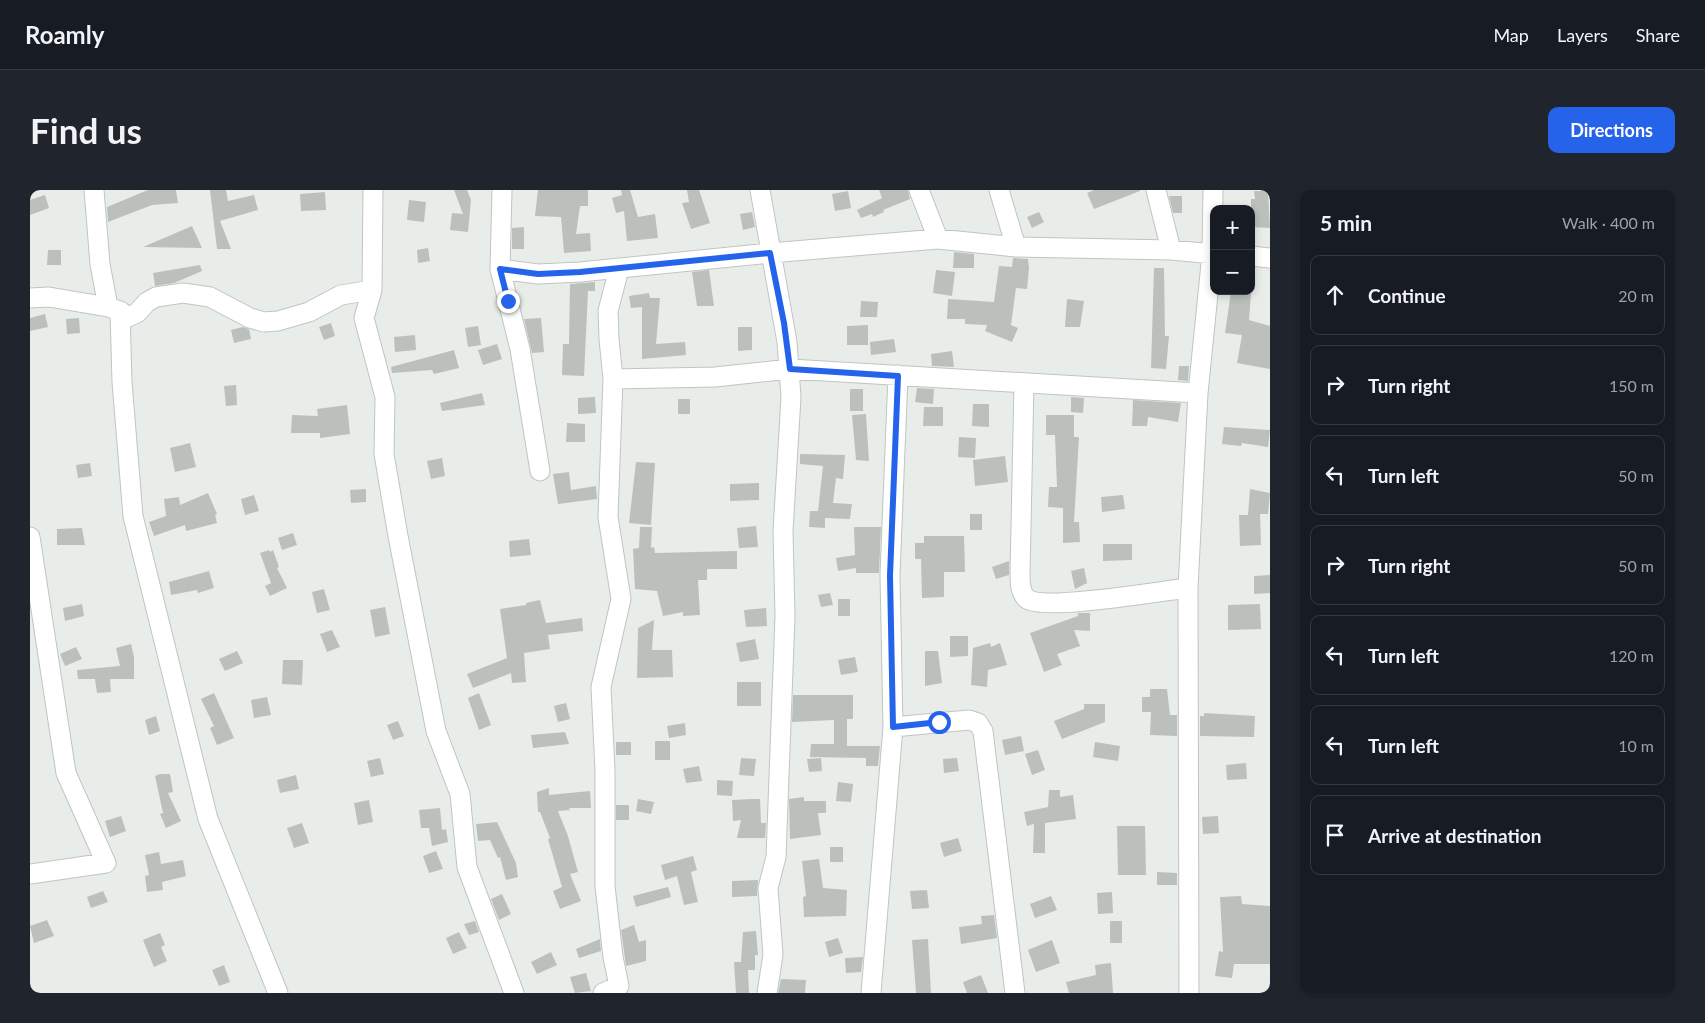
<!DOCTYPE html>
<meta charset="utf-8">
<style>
:root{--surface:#171b24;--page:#20242c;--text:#f1f3f6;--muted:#9ea1a6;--line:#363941;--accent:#2563eb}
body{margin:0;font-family:Lato,sans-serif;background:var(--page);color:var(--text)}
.controls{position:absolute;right:15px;top:15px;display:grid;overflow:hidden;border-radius:10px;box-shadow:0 2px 8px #0003}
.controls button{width:45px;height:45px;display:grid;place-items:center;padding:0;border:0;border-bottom:1px solid var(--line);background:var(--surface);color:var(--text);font:25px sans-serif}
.stop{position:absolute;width:15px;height:15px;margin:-11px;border:4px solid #2563eb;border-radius:50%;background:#fff}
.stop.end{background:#2563eb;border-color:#fff;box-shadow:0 1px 5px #0008}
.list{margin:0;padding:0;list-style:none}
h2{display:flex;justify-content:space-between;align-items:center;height:65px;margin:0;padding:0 20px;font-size:21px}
h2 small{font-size:16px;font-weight:400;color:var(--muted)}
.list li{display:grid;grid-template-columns:32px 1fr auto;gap:15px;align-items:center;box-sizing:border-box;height:80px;margin:0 10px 10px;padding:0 10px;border:1px solid var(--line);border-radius:10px}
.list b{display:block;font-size:19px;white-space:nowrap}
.list em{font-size:16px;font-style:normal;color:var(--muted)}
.icon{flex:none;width:28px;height:28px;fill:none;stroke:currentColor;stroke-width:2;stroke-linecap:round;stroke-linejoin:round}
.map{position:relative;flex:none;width:1240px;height:803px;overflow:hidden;border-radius:10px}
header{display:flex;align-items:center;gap:30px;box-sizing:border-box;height:70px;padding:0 25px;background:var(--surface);border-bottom:1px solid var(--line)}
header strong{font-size:24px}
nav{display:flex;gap:28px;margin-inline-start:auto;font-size:18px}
.intro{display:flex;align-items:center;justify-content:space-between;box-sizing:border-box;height:120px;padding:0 30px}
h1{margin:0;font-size:35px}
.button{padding:12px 22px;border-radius:10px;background:var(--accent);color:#fff;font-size:18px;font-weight:700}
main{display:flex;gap:30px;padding:0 30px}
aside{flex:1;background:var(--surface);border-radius:10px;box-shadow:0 2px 8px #0003}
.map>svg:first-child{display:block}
.building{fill:#bbc0bc}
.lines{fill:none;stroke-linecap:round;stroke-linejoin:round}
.minor-casing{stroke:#c0c5c1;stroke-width:21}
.minor{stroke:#fff;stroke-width:19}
.route{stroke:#2563eb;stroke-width:6}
</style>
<header>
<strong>Roamly</strong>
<nav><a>Map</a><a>Layers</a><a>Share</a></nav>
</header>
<div class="intro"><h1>Find us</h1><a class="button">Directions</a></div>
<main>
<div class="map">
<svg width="1240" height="803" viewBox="0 0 1240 803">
<rect width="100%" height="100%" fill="#e8ede9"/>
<path class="building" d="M 118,0 L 146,0 L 148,13 L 122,15 L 78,32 L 77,17 Z
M 180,0 L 196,0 L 198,11 L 224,5 L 228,20 L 190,31 L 201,59 L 187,59 Z
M 424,0 L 437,0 L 441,10 L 438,42 L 420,40 L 422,23 L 433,24 Z
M 508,0 L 558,0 L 558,16 L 550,16 L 546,44 L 560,43 L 561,61 L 534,63 L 531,27 L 505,26 Z
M 591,0 L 600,0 L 608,27 L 625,24 L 628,48 L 597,51 L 594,21 L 586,23 L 582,8 L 592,5 Z
M 657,0 L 669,0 L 680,33 L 661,39 L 652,13 L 659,12 Z
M 849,0 L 878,0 L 880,9 L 853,20 L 854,22 L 843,27 L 842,24 L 831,28 L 827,20 L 852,8 Z
M 1064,0 L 1110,0 L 1110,1 L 1064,19 L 1057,3 Z
M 818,1 L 821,18 L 805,21 L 802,4 Z
M 1224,1 L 1238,1 L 1240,38 L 1221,37 L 1221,9 L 1225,9 Z
M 295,2 L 296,20 L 271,21 L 270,4 Z
M 15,5 L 19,18 L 0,25 L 0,10 Z
M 1152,6 L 1152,23 L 1143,23 L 1139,6 Z
M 379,10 L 396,12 L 394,32 L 377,30 Z
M 722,22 L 725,37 L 713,40 L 710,24 Z
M 1009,22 L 1014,32 L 1002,38 L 997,27 Z
M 162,36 L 172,58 L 113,57 Z
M 494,37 L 494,59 L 482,59 L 482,38 Z
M 398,58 L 400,71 L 388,73 L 387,60 Z
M 18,60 L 31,60 L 31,75 L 17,75 Z
M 924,62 L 944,64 L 944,78 L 923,78 Z
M 983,68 L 998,69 L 999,78 L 997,99 L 986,98 L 981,135 L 988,138 L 982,152 L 955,141 L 957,135 L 935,134 L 935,129 L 917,129 L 918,109 L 964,112 L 969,76 L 982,77 Z
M 170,75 L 172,81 L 144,93 L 125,96 L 123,83 Z
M 1124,78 L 1134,78 L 1135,146 L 1139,146 L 1136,179 L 1121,178 Z
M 679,80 L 684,116 L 667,116 L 662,82 Z
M 906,80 L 925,82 L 922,106 L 903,103 Z
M 565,92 L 565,101 L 558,101 L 554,186 L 532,185 L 533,154 L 539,154 L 540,94 Z
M 1201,102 L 1221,103 L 1219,130 L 1240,136 L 1240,179 L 1207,173 L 1212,145 L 1195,143 Z
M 619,103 L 620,108 L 630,108 L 626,154 L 655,152 L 656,165 L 612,169 L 612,117 L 601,118 L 599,106 Z
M 1037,109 L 1054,111 L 1050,137 L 1035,137 Z
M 831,111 L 848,112 L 847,127 L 830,127 Z
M 15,124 L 18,137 L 0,141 L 0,128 Z
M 49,128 L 50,143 L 37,144 L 36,129 Z
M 511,128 L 514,162 L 502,163 L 494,129 Z
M 301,133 L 305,146 L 294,150 L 289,137 Z
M 838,135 L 838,155 L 817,155 L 817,136 Z
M 448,136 L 451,155 L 438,157 L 435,138 Z
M 213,137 L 219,139 L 221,149 L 204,153 L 201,140 Z
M 708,137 L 722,137 L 722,160 L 708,161 Z
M 385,145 L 386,160 L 365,162 L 364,147 Z
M 864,149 L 866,162 L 841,165 L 840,152 Z
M 467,154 L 472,169 L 453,175 L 448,160 Z
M 424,160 L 429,178 L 404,184 L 402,180 L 362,183 L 361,177 Z
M 922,161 L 924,177 L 902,176 L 901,164 Z
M 1149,176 L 1159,176 L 1158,191 L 1148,190 Z
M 206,195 L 207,215 L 196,216 L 194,196 Z
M 887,198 L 904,199 L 903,214 L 885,212 Z
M 820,199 L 833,199 L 833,221 L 820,221 Z
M 452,203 L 455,215 L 412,221 L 410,213 Z
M 565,207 L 566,223 L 548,224 L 548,208 Z
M 1041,207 L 1054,208 L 1053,223 L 1041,222 Z
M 648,209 L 660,209 L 660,224 L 648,224 Z
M 1103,210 L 1151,213 L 1148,232 L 1118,227 L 1117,236 L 1102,236 Z
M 943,214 L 959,214 L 959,237 L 942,236 Z
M 317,215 L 320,244 L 290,248 L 290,243 L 261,243 L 262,225 L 288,226 L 287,219 Z
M 894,217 L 913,217 L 913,236 L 893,236 Z
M 836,224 L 839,271 L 826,270 L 822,225 Z
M 1016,225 L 1044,225 L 1044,247 L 1049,247 L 1044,332 L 1049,332 L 1050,352 L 1033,353 L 1033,318 L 1018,317 L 1019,297 L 1027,297 L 1025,245 L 1016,245 Z
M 537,233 L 555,234 L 555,252 L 536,252 Z
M 1194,237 L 1240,240 L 1238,257 L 1212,253 L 1211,256 L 1192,254 Z
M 929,247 L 946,248 L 945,268 L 928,267 Z
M 160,253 L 166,277 L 145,282 L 140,258 Z
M 770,264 L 815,265 L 813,289 L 806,288 L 803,313 L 822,314 L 820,329 L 795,328 L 795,338 L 779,337 L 780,321 L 788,321 L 793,276 L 770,274 Z
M 975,266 L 978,292 L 945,296 L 943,270 Z
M 412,268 L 415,286 L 401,289 L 397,271 Z
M 606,272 L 625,273 L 621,335 L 599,333 Z
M 60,273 L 62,286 L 48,288 L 46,275 Z
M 539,282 L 541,300 L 566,296 L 567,309 L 528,314 L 523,284 Z
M 729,293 L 729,310 L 700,311 L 700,294 Z
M 336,299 L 336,312 L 321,313 L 320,300 Z
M 1220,299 L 1240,303 L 1238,324 L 1230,324 L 1231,355 L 1210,356 L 1209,325 L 1218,325 Z
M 178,303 L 187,324 L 185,325 L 187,333 L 156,341 L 155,335 L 124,346 L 119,332 L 136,326 L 134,309 L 149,307 L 150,315 Z
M 224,305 L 229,321 L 215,325 L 211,309 Z
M 1093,305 L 1095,319 L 1072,322 L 1071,307 Z
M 940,324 L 952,324 L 952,340 L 940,340 Z
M 726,336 L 728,357 L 709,358 L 707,338 Z
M 610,337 L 622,337 L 621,358 L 624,357 L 625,363 L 707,361 L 707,379 L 677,379 L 677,390 L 668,390 L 670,425 L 653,426 L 653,422 L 633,426 L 627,401 L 605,399 L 603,359 L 609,358 Z
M 824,337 L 851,337 L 849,383 L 826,383 L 826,378 L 808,381 L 806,368 L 825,365 Z
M 52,338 L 55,355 L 27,355 L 27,339 Z
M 263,343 L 267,355 L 252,360 L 248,348 Z
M 894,346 L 934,346 L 935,382 L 914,382 L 914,407 L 892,408 L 891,369 L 885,369 L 885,353 L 894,353 Z
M 499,349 L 501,365 L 480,367 L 479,351 Z
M 1073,354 L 1102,354 L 1102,370 L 1073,371 Z
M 239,360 L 240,362 L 243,360 L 249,377 L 247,378 L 257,398 L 240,406 L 235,396 L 241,393 L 230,363 Z
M 979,371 L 979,385 L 966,389 L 962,377 Z
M 1054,378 L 1057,393 L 1045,399 L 1041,381 Z
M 179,381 L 184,398 L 168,403 L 167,400 L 141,405 L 139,392 Z
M 1240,385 L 1240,403 L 1224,404 L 1224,386 Z
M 294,399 L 300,420 L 287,423 L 282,402 Z
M 800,403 L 803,415 L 791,417 L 788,405 Z
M 808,409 L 820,409 L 820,426 L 808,426 Z
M 510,410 L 516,433 L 552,428 L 553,441 L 518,445 L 520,459 L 494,463 L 496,492 L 482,493 L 481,483 L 443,498 L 437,484 L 477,468 L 470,419 L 496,415 L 496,413 Z
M 52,414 L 54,426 L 35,431 L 33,418 Z
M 1230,414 L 1231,439 L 1198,440 L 1198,415 Z
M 355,417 L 360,444 L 345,447 L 340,420 Z
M 736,418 L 737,436 L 716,437 L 714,420 Z
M 1048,423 L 1060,423 L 1060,441 L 1044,440 L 1050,456 L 1027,464 L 1032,475 L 1014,482 L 1000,443 L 1048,426 Z
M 624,430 L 622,460 L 642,460 L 643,487 L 607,488 L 608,438 Z
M 302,440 L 310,457 L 297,462 L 290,444 Z
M 920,446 L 938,446 L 938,466 L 920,467 Z
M 725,449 L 729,469 L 710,472 L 706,453 Z
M 960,453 L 961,457 L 970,453 L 977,475 L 958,480 L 957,497 L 941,495 L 943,458 Z
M 101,454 L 104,467 L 104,489 L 80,489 L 81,502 L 67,503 L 65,489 L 48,489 L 47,480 L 90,476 L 86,458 Z
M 46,457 L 52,469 L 35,476 L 30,464 Z
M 207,461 L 213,473 L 195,481 L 189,469 Z
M 895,461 L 908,461 L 912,493 L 895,496 Z
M 825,467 L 828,482 L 811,485 L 808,470 Z
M 253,470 L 273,470 L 272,495 L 252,494 Z
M 707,492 L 731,492 L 731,516 L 707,516 Z
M 1120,499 L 1137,499 L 1140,525 L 1147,525 L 1147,546 L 1120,545 L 1121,522 L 1112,522 L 1112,507 L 1120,507 Z
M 184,503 L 204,548 L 187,555 L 180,538 L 184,536 L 171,509 Z
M 449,503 L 461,535 L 449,540 L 438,508 Z
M 763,505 L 823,505 L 823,529 L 817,529 L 817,556 L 850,556 L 848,576 L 836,576 L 836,568 L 780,567 L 781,554 L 804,554 L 804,530 L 762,532 Z
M 237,507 L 241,525 L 224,528 L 221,510 Z
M 536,513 L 540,529 L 528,532 L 524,516 Z
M 1054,514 L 1075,514 L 1075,532 L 1032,549 L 1024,531 L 1054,519 Z
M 1174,523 L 1225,526 L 1224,547 L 1170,546 L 1170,526 L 1174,526 Z
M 126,526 L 130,541 L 119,545 L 115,530 Z
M 368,531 L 374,546 L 363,550 L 357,535 Z
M 655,533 L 656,545 L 639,548 L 637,536 Z
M 535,542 L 539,554 L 503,558 L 501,545 Z
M 991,546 L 994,561 L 975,565 L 972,550 Z
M 625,551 L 640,551 L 640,570 L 625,570 Z
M 586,552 L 601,552 L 601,565 L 586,565 Z
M 1065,552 L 1090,556 L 1088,571 L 1063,567 Z
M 1008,560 L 1015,580 L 1002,585 L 995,564 Z
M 350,568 L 354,584 L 341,587 L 337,571 Z
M 711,568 L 726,569 L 724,586 L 709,585 Z
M 791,568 L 792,581 L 779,582 L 777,569 Z
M 927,568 L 929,581 L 914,583 L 913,569 Z
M 1216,573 L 1217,589 L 1197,590 L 1196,575 Z
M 669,576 L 672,591 L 656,593 L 653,579 Z
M 130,584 L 140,584 L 143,602 L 138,603 L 151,631 L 136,638 L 130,624 L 133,623 L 125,586 Z
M 266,585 L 269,599 L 250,603 L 247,590 Z
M 687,590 L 703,591 L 702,606 L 687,605 Z
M 808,592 L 823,594 L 821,612 L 806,611 Z
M 519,598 L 519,605 L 560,601 L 561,618 L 539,618 L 540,620 L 528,621 L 538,646 L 548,682 L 540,684 L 551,711 L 530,719 L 523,701 L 532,697 L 518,649 L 520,648 L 510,622 L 508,622 L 507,602 Z
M 1019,600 L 1030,600 L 1030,607 L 1043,605 L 1046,629 L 1015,633 L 1015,663 L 1003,663 L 1004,634 L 997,636 L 994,622 L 1018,617 Z
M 774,607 L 774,611 L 796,611 L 796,623 L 788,623 L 791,645 L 760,649 L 759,609 Z
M 608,609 L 624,612 L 621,624 L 606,621 Z
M 722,609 L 730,609 L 731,633 L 736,633 L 735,648 L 707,648 L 711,630 L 703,631 L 702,610 Z
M 339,610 L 343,632 L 328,635 L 324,613 Z
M 586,615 L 599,615 L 599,630 L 586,630 Z
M 410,618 L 412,640 L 416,639 L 418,652 L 402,656 L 399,638 L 391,638 L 389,620 Z
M 91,626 L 96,641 L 80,647 L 75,631 Z
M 1188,626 L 1189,643 L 1173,644 L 1172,627 Z
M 467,632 L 486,673 L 488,687 L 476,690 L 470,667 L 468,668 L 460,650 L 448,651 L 446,634 Z
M 272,633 L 279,653 L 264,658 L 257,638 Z
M 1087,636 L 1115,636 L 1116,685 L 1088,685 Z
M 928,648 L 932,661 L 914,667 L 910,653 Z
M 800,657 L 813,657 L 813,672 L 800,672 Z
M 406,661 L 413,679 L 399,683 L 393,666 Z
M 129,662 L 131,674 L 153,670 L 156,686 L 132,692 L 133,700 L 117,702 L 115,686 L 119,685 L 115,665 Z
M 663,666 L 667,680 L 661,682 L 668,712 L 654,715 L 647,686 L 635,690 L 631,675 Z
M 789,669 L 793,698 L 817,700 L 816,726 L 774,727 L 773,707 L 776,706 L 772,671 Z
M 1127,682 L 1147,683 L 1147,695 L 1127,695 Z
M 728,690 L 727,706 L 702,707 L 702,691 Z
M 638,697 L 641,707 L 606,717 L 603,706 Z
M 897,700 L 899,718 L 882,719 L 880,701 Z
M 73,701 L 78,712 L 61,718 L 57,707 Z
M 1082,702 L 1083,723 L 1068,724 L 1067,703 Z
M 472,704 L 481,724 L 469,730 L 461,709 Z
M 1021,706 L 1027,720 L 1005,728 L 1000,714 Z
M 1211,706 L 1212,714 L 1240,716 L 1240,774 L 1204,774 L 1202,788 L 1185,786 L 1189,761 L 1193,762 L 1190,707 Z
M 964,725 L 967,748 L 931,754 L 929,737 L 952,734 L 951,726 Z
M 17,730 L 24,746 L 4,753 L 0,736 Z
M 445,731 L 449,742 L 439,745 L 434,734 Z
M 1080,731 L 1092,731 L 1092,753 L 1080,753 Z
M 604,735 L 609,752 L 616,750 L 616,771 L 596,776 L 591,740 Z
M 726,741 L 728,765 L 725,765 L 725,780 L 718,780 L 719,803 L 706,803 L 704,772 L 711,772 L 713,742 Z
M 429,742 L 437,758 L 423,764 L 416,748 Z
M 130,743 L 135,755 L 131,757 L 137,771 L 124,777 L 113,750 Z
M 808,748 L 813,763 L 799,767 L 795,752 Z
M 570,749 L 571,761 L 549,768 L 546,759 Z
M 898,749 L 901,803 L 886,803 L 882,750 Z
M 1022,750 L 1030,773 L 1006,782 L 998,760 Z
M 521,762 L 527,775 L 507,784 L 501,772 Z
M 833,767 L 831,782 L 816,783 L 815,768 Z
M 1081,773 L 1083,803 L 1039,803 L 1036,792 L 1066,785 L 1065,775 Z
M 194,775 L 200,792 L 189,796 L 182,780 Z
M 556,783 L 561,801 L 545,803 L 540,787 Z
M 951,785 L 958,803 L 937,803 L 933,792 Z
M 751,789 L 776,790 L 775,803 L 748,803 Z"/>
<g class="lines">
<defs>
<path id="minor" d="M 64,0 L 70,74 L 78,117 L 90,121 L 92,192 L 103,326 L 178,629 L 248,803
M 343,0 L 342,100 L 334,128 L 355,207 L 354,264 L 368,346 L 406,541 L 430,604 L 437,677 L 484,803
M 472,0 L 470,79 L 490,159 L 510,281
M 730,0 L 757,152 L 761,207 L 753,341 L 755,426 L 746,667 L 738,698 L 743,765 L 737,803
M 889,0 L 908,49
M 969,0 L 986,57
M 1126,0 L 1141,60
M 1221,66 L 1240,68
M 470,79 L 508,84 L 550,82 L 740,63 L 908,49 L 986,57 L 1141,60 L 1184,64
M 0,108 L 19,107 L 78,117
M 90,121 L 98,127 L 107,123 L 117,112 L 126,107 L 153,103 L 180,107 L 220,128 L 234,132 L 248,131 L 279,122 L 311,105 L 342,100
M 583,189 L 685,187 L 760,179 L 1168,203
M 994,193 L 990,384 C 990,392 990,403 997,409 C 1015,421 1130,401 1158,398
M 0,347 L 36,583 L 76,673 L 0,684
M 863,537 L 939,530 L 948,533 L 953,541 L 985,803
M 573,803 L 589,796 L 583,767 L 575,696 L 575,581 L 571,497 L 591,409 L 578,327 L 583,189 L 579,149 L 578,121 L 589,79
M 841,803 L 863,537 L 860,385 L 868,185
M 1159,803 L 1158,398 L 1168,203 L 1182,64 L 1183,0"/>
</defs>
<use href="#minor" class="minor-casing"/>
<use href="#minor" class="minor"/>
</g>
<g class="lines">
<path class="route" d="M 478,111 L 470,79 L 508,84 L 550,82 L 740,63 L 754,133 L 760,179 L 868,186 L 860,386 L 863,537 L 909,532"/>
</g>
</svg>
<div class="controls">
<button>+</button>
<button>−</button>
</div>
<div class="stop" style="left:909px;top:532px"></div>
<div class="stop end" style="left:478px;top:111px"></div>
</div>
<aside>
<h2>5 min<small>Walk · 400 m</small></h2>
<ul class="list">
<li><svg class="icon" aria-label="ahead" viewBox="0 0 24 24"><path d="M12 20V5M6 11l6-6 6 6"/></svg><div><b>Continue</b></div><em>20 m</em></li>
<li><svg class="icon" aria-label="right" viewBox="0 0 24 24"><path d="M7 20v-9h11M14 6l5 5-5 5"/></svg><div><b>Turn right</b></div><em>150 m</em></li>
<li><svg class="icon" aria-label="left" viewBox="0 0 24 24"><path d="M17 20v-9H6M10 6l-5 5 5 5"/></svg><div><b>Turn left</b></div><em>50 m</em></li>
<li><svg class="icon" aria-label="right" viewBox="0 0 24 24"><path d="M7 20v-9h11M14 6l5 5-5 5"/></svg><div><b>Turn right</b></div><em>50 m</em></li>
<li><svg class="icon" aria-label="left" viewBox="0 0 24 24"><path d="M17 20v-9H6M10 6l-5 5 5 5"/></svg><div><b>Turn left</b></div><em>120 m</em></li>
<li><svg class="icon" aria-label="left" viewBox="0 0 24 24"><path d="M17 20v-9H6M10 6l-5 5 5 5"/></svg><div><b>Turn left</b></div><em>10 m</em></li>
<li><svg class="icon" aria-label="arrive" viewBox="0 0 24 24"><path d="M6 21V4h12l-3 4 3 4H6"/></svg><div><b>Arrive at destination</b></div></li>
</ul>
</aside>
</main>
